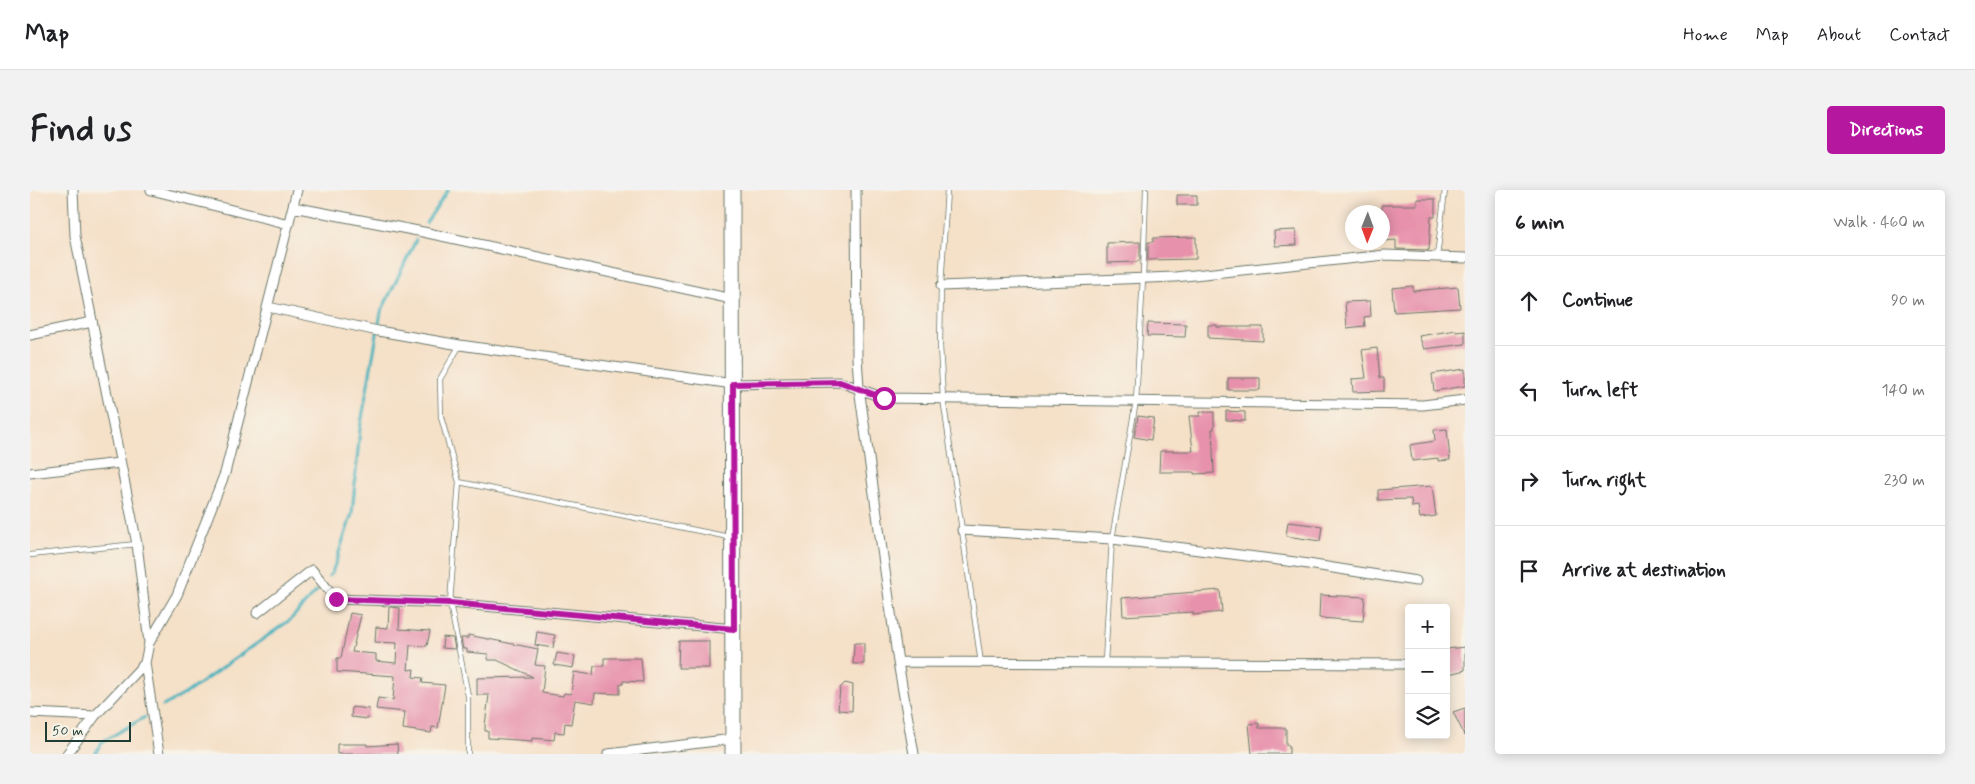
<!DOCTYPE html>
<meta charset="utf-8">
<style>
:root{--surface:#fff;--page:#f2f2f2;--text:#202124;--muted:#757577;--line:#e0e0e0;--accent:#b5179e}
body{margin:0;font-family:Mynerve,sans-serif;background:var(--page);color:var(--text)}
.controls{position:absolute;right:15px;bottom:15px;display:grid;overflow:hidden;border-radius:5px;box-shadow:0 2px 12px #0003}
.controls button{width:45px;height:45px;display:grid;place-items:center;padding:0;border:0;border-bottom:1px solid var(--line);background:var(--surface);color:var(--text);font:25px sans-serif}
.compass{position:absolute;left:1315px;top:15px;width:45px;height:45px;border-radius:50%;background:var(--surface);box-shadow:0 2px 12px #0003;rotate:181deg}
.scale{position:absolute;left:15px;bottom:12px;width:86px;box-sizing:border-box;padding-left:5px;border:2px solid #1f3d34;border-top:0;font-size:14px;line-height:18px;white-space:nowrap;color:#1f3d34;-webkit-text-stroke:4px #f7f3e8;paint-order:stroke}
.stop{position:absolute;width:15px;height:15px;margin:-11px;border:4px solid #b5179e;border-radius:50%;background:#fff}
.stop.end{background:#b5179e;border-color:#fff;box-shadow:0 1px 5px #0008}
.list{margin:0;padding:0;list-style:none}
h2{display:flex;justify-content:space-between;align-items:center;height:65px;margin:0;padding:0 20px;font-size:21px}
h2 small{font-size:16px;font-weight:400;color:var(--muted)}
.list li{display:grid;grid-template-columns:32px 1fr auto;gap:15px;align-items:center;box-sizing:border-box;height:90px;padding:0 20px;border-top:1px solid var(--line)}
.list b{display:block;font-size:19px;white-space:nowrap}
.list em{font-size:16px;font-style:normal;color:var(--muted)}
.icon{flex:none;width:28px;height:28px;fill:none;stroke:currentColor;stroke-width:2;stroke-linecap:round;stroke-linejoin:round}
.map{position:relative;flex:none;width:1435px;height:564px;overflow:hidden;border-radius:5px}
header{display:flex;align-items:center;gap:30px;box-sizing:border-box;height:70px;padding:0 25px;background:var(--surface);border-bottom:1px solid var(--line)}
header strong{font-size:24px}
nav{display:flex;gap:28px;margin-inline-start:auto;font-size:18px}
.intro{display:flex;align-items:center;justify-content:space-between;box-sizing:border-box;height:120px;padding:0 30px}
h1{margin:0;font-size:35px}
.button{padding:12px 22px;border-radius:5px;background:var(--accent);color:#fff;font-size:18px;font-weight:700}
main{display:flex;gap:30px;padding:0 30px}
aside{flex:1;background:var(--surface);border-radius:5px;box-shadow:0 2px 12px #0003}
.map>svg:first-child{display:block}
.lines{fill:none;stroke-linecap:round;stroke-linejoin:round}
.stream{stroke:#43b2be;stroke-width:3}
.building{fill:#e791ac}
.lane-casing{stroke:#6a7668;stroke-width:6}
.street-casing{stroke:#6a7668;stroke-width:11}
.primary-casing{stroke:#6a7668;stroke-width:17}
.lane{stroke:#fff;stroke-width:4.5}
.street{stroke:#fff;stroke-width:9}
.primary{stroke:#fff;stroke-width:15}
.route{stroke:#b5179e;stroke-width:6}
</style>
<header>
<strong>Map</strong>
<nav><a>Home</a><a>Map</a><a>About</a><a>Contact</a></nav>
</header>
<div class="intro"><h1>Find us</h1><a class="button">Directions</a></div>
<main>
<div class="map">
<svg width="1435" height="564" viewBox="0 0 1435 564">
<rect width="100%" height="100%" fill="#f7f3e8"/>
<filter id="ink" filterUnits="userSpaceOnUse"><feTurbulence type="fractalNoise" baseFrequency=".02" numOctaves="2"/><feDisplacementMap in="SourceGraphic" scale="10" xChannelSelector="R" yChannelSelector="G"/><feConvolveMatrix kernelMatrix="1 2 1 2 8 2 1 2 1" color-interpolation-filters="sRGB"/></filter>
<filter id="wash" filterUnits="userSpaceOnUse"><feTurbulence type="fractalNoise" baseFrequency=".0096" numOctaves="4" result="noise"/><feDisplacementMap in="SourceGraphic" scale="20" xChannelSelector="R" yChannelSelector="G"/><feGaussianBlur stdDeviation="1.12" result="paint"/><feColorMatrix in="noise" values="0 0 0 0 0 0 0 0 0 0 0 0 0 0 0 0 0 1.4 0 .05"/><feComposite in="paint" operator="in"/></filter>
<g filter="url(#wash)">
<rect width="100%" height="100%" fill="#f5e0c8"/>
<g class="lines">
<path class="stream" d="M 396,33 L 418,0
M 299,386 L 302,383 L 322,324 L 330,239 L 351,122 L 386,50
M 133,516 L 155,504 L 260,430 L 287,401
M 65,564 L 72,552 L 115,527"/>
</g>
<g id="blocks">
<path class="building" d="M 1147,5 L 1167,5 L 1167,15 L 1147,15 Z
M 1387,9 L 1405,9 L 1405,27 L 1401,27 L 1399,60 L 1366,59 L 1366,50 L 1352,51 L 1352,15 L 1387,15 Z
M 1266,40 L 1267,55 L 1245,56 L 1244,41 Z
M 1166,47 L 1166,69 L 1118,70 L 1118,52 L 1123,52 L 1123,48 Z
M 1110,52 L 1110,70 L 1107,72 L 1077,73 L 1077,53 Z
M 1383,96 L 1383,101 L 1428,97 L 1430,118 L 1364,122 L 1362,98 Z
M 1340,111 L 1341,126 L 1334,127 L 1335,136 L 1317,138 L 1315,112 Z
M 1118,133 L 1156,134 L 1155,147 L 1117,146 Z
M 1178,135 L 1187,135 L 1187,137 L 1233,137 L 1233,151 L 1178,148 Z
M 1426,140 L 1426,142 L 1435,141 L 1435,154 L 1394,159 L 1389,146 Z
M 1347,158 L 1350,188 L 1354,188 L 1354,201 L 1323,202 L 1322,189 L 1336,188 L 1332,160 Z
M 1435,179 L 1435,196 L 1404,201 L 1402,184 Z
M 1198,188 L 1230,188 L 1230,200 L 1198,200 Z
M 1196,221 L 1215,222 L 1215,231 L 1196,230 Z
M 1170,222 L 1184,222 L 1184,239 L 1182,239 L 1184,283 L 1164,284 L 1164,282 L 1129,282 L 1130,261 L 1163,261 L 1159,226 L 1170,226 Z
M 1108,226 L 1124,228 L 1121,250 L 1104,247 Z
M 1417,239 L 1420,270 L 1408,271 L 1408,268 L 1382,271 L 1380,255 L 1405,251 L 1404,240 Z
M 1402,296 L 1406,326 L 1390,328 L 1388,316 L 1382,317 L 1381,309 L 1348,310 L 1348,300 Z
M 1258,332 L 1292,336 L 1290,351 L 1256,346 Z
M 1190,400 L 1192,422 L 1163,425 L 1163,422 L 1093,426 L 1092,408 Z
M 1290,405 L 1335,407 L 1333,431 L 1289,428 Z
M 359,417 L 370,418 L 369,439 L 400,441 L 397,456 L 380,455 L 378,480 L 384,479 L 383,487 L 393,488 L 392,493 L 415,495 L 408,538 L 402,537 L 401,543 L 373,539 L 375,522 L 346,519 L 348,508 L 363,510 L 365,486 L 307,482 L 307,468 L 311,468 L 320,423 L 331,425 L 322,462 L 346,464 L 346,471 L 366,473 L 367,453 L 345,452 L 346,437 L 358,438 Z
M 507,442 L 525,445 L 523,458 L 505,455 Z
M 438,445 L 508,459 L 505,475 L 515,476 L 512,503 L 533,506 L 534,503 L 541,504 L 544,482 L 563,485 L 564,476 L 574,476 L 574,468 L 611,468 L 613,492 L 593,491 L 593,494 L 590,494 L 590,504 L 565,503 L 564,513 L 545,510 L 541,534 L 535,533 L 534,543 L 525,542 L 524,550 L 502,548 L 502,551 L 458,548 L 458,541 L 455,541 L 455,535 L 459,505 L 447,505 L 447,488 L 503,487 L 467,470 L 458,470 L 458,464 L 437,462 L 437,459 L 433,459 L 431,448 L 438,448 Z
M 413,447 L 423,448 L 425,459 L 412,458 Z
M 649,451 L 679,451 L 679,478 L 648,478 Z
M 824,453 L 834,453 L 834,474 L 823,474 Z
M 1435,457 L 1435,480 L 1419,484 L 1416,475 L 1416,459 Z
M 527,463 L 545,466 L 543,478 L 524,475 Z
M 815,493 L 823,495 L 822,521 L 808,520 L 810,498 Z
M 322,517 L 339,519 L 338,529 L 321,527 Z
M 1435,518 L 1435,546 L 1423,522 Z
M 1229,533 L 1229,538 L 1256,538 L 1256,555 L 1259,555 L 1259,564 L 1222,564 L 1219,534 Z
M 307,554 L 337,554 L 337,556 L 367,554 L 368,564 L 307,564 Z"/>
</g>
</g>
<g filter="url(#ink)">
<use href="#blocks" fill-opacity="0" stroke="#6a7668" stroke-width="1"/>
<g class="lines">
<defs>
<path id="lane" d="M 917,0 L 911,96 L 910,156 L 913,208 L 951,473
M 1407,67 L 1415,0
M 430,155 L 410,189 L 411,227 L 429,292 L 420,413 L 438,506 L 438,564
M 429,292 L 699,347
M 0,365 L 107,354
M 1075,472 L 1082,349 L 1106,211 L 1113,88 L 1116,0"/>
<path id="street" d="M 43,0 L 45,46 L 107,354 L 119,453
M 121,0 L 259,34
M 826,0 L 827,167 L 829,198 L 868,472 L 884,564
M 263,17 L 393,42 L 702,109
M 911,96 L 1145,87 L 1355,65 L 1435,68
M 238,117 L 348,141 L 430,155 L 703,194 L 810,192 L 854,208 L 1393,215 L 1435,210
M 0,145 L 62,132
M 0,283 L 90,273
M 932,340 L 1082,349 L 1265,372 L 1386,391
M 227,423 L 282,380 L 306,409 L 420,413 L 704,439
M 868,472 L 1373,474
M 0,523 L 65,526
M 37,564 L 65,526 L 115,473
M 129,564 L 115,473 L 119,453 L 147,405 L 195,283 L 267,0
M 578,564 L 703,549"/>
<path id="primary" d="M 702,0 L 703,564"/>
</defs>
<use href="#lane" class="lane-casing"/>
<use href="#street" class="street-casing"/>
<use href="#primary" class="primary-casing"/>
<use href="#lane" class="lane"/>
<use href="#street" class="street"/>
<use href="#primary" class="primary"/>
</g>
</g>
<g class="lines" filter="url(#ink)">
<path class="route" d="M 306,409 L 420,413 L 704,439 L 703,194 L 810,192 L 854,208"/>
</g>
</svg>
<div class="controls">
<button>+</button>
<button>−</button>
<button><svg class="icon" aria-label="layers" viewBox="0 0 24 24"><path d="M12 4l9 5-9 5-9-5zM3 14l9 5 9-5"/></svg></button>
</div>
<svg class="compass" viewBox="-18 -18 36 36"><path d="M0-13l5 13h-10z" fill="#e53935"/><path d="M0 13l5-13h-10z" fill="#757577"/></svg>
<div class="scale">50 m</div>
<div class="stop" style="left:854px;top:208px"></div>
<div class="stop end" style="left:306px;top:409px"></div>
</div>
<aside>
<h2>6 min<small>Walk · 460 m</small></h2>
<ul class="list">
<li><svg class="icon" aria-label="ahead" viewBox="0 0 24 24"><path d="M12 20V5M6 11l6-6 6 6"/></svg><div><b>Continue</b></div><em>90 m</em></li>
<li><svg class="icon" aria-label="left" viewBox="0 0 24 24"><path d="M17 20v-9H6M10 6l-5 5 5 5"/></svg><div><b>Turn left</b></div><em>140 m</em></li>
<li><svg class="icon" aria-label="right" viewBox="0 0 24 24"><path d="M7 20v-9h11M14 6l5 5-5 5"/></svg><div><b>Turn right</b></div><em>230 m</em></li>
<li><svg class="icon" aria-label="arrive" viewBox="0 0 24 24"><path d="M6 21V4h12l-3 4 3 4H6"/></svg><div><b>Arrive at destination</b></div></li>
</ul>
</aside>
</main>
